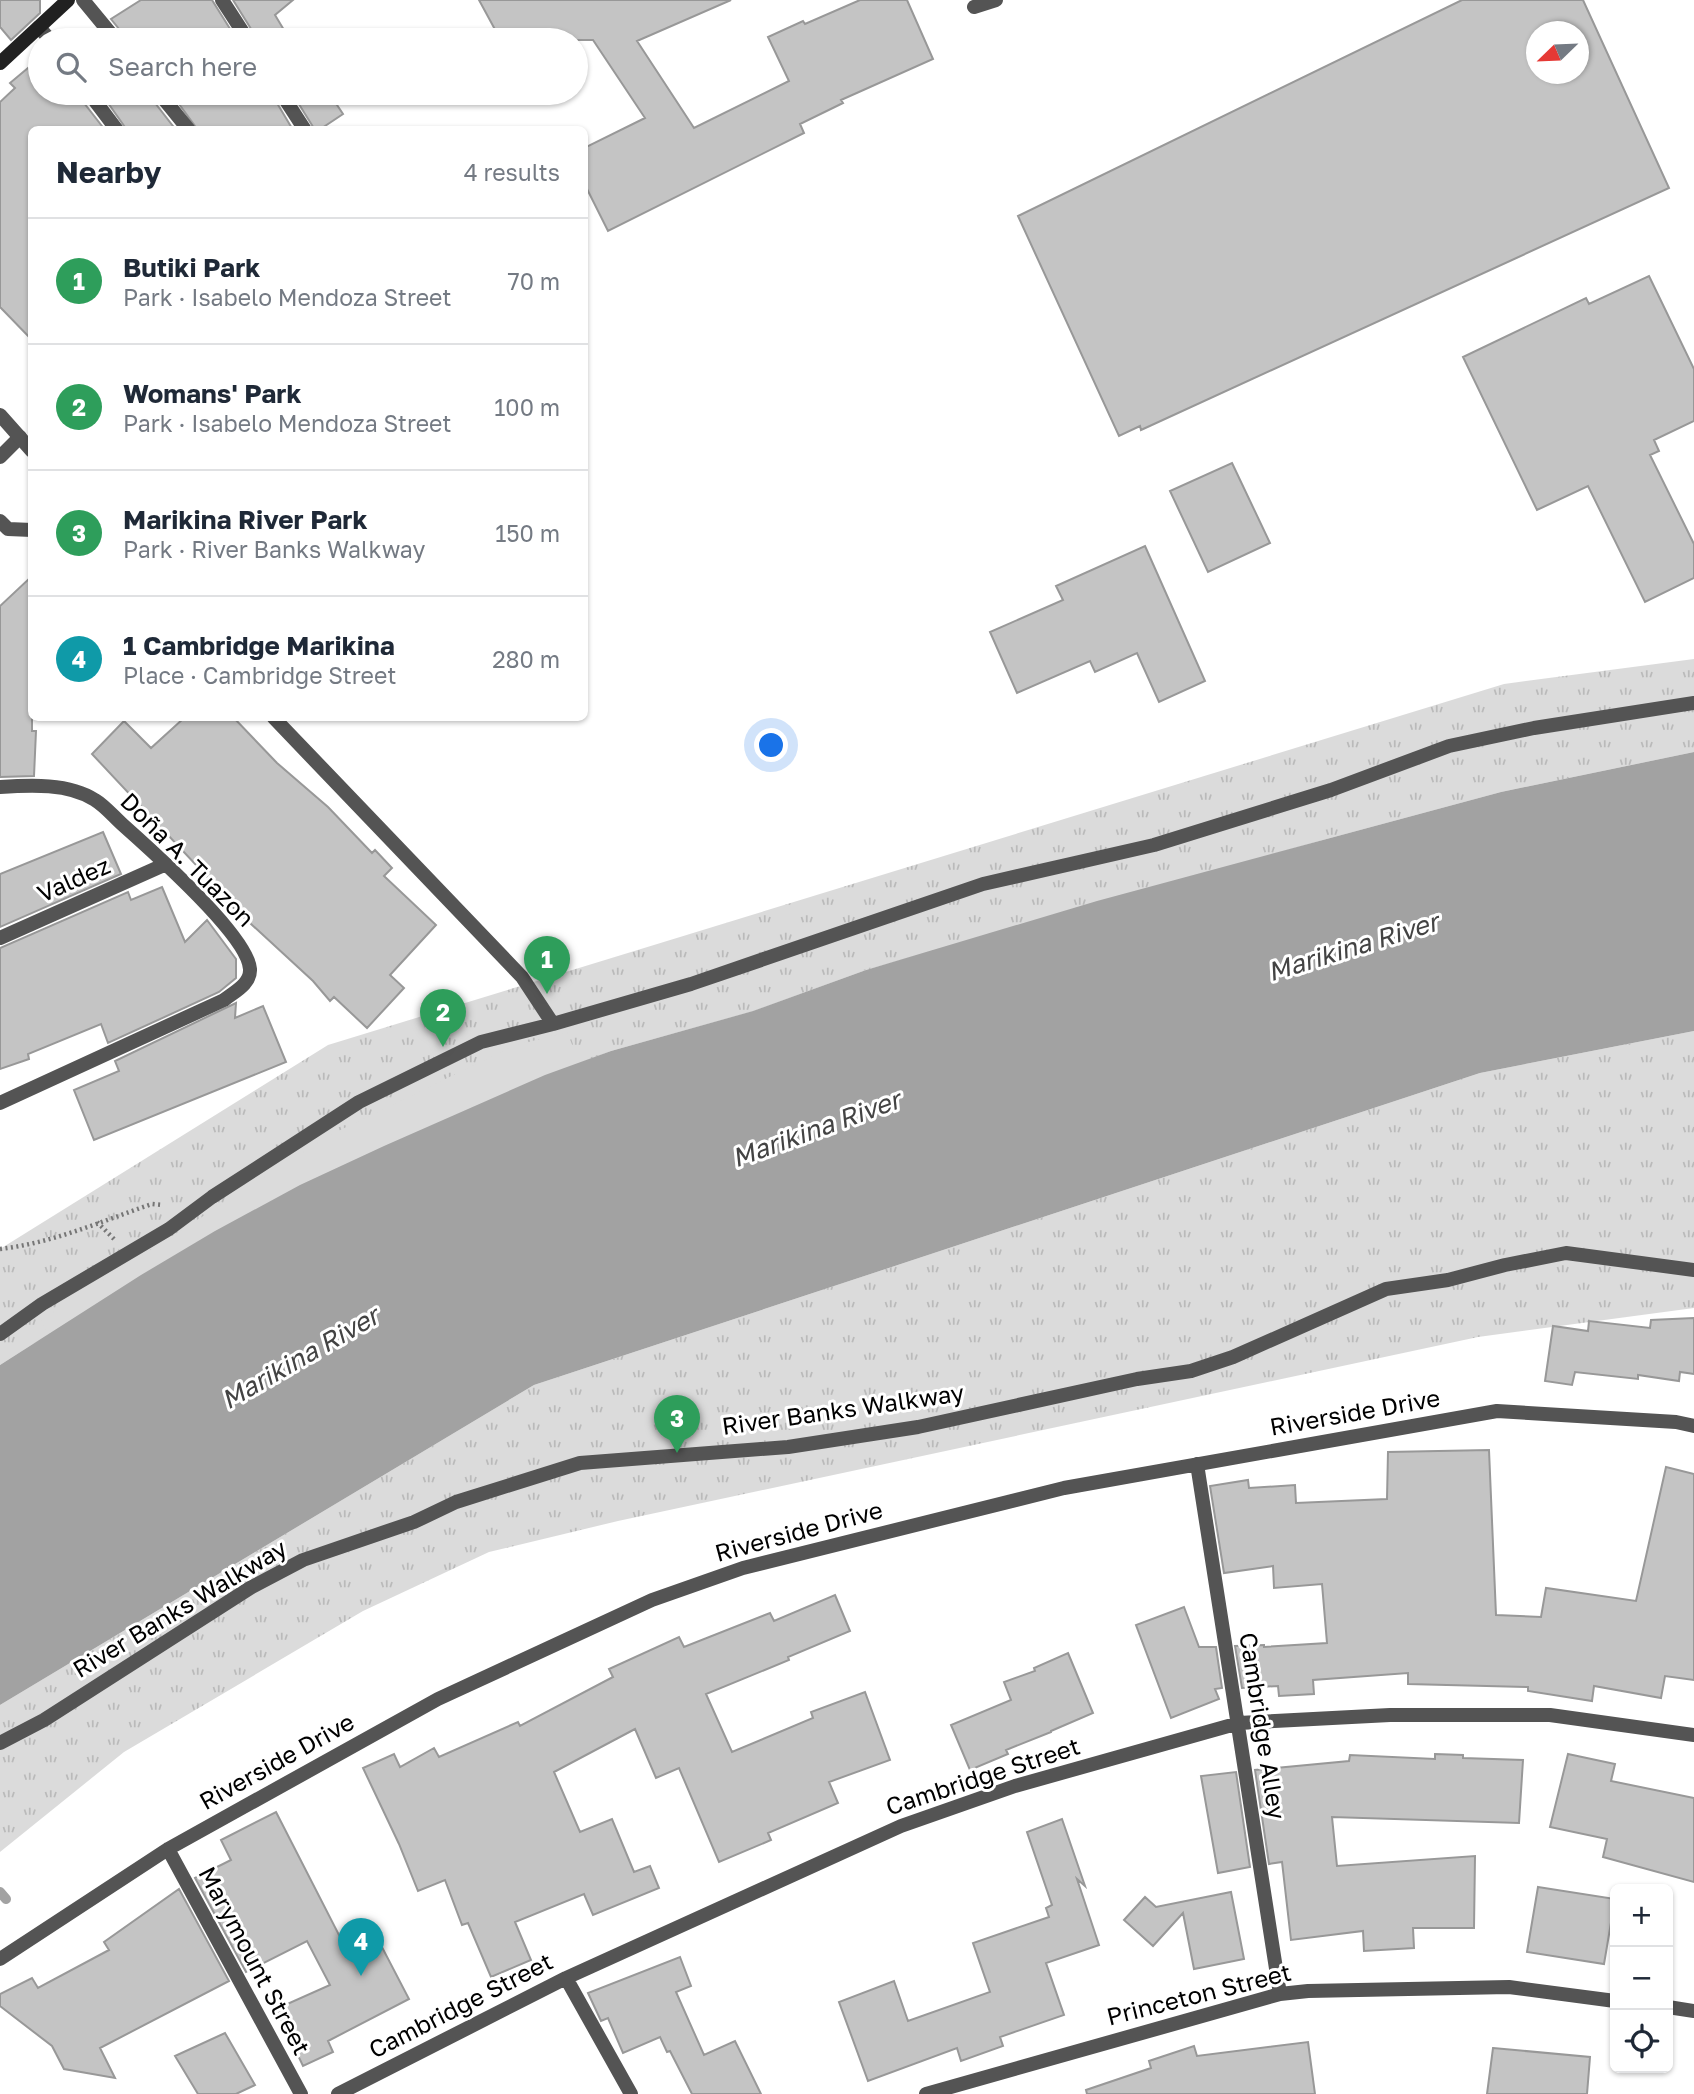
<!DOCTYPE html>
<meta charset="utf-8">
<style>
:root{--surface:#fff;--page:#f2f2f3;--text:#1f2937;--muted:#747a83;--line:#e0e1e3;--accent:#1a73e8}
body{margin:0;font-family:"Golos Text",sans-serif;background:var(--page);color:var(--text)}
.controls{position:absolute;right:21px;bottom:21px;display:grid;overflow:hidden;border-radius:10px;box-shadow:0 2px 5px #0004}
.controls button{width:63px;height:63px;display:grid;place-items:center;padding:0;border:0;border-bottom:2px solid var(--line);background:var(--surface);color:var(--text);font:35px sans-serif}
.compass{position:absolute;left:1526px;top:21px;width:63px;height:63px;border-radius:50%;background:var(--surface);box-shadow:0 2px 5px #0004;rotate:247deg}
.you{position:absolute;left:772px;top:746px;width:24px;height:24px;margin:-18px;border:5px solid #fff;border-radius:50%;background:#1a73e8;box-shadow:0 0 0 10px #1a73e833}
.badge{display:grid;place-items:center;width:46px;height:46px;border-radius:50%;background:var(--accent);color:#fff;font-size:23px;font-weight:700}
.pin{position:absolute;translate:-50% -58px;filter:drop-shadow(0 2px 4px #0008)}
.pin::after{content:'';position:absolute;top:37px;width:24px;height:21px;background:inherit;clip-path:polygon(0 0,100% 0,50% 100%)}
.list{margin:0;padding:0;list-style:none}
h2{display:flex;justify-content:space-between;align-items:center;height:91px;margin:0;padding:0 28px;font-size:30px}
h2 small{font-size:23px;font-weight:400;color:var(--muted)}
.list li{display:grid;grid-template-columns:46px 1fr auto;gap:21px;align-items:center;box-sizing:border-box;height:126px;padding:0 28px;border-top:2px solid var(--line)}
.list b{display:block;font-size:26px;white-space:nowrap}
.list p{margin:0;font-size:23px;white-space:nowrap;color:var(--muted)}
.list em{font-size:23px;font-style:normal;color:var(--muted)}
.icon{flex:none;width:38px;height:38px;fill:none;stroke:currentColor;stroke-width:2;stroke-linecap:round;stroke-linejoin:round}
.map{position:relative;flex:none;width:1694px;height:2094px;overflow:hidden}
.search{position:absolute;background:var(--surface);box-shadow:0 2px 5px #0004;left:28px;top:28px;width:560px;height:77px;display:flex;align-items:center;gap:18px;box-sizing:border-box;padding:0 24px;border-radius:38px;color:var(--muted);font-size:26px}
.panel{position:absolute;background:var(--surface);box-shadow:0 2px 5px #0004;left:28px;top:126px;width:560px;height:595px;border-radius:10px}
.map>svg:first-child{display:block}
.grass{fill:url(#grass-tufts)}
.pitch{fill:#dbdbdb}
.water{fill:#a2a2a2}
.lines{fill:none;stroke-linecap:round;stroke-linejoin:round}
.stream{stroke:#a2a2a2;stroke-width:10}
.building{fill:#c4c4c4;stroke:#989898;stroke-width:2;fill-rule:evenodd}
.path{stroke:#767676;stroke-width:4.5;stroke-dasharray:2 3.5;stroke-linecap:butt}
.lane{stroke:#545454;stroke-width:14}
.street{stroke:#545454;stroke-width:14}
.secondary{stroke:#212121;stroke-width:14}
.labels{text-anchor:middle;stroke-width:6;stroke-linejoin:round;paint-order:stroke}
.street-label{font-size:24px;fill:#000;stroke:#fff}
.water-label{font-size:26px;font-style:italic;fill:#434343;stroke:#fff}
</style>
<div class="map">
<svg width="1694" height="2094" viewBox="0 0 1694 2094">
<defs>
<pattern id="grass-tufts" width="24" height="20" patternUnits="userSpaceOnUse" patternTransform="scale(1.75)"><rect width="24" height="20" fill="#dbdbdb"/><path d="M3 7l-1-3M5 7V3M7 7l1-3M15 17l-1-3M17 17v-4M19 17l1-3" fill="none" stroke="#bababa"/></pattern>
</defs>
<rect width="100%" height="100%" fill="#fff"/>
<path class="grass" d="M 1694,659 L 1694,752 L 1501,792 L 1323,840 L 866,970 L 754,1011 L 611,1051 L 573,1066 L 33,1344 L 0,1365 L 0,1249 L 328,1045 L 1504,684 Z
M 1694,1031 L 1694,1308 L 1478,1337 L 618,1521 L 489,1552 L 363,1611 L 124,1752 L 0,1852 L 0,1705 L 534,1385 L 1480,1073 Z"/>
<path class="pitch" d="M 567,1032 L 584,1074 L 67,1379 L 41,1320 L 330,1135 L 513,1046 Z"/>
<path class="water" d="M 1694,752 L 1694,1031 L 1480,1073 L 534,1385 L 0,1705 L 0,1365 L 141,1275 L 215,1231 L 300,1185 L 384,1146 L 545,1075 L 611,1051 L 753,1011 L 866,970 L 1097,901 L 1501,792 Z"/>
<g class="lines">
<path class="stream" d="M 0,1892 L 6,1899"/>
</g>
<path class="building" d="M 0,0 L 40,0 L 40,13 L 11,40 L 0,27 Z
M 141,0 L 212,0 L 237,40 L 125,40 L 123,34 L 111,19 Z
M 233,0 L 293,0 L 275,15 L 290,40 L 258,40 Z
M 479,0 L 731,0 L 637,41 L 694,128 L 789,81 L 768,37 L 803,21 L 805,24 L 860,0 L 907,0 L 933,59 L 841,100 L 843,103 L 800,124 L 804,133 L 608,231 L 584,183 L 584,148 L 645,118 L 593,40 L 508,40 L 504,31 L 498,35 Z
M 1462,0 L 1583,0 L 1669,188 L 1141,430 L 1140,426 L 1119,436 L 1018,216 ZM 1536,32 L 1578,32 L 1578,74 L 1536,74 Z
M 40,58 L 40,93 L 80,93 L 81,99 L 105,130 L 32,130 L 32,340 L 0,307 L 0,102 L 15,88 L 10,83 Z
M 101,93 L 150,93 L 152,99 L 176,130 L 127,130 Z
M 171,93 L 271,93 L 293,130 L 198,130 Z
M 292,93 L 329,93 L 343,114 L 319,130 L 315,130 Z
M 1649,276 L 1694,369 L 1694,421 L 1654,440 L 1659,451 L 1650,455 L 1694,544 L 1694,578 L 1645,602 L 1588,486 L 1537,510 L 1463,357 L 1586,298 L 1589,304 Z
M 1232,463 L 1270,543 L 1208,572 L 1170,491 Z
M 1145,546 L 1205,681 L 1159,702 L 1137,653 L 1095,672 L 1090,661 L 1017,693 L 990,632 L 1063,600 L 1056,586 Z
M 32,576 L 32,731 L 36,731 L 34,776 L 0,777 L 0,606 Z
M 184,718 L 234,718 L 277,763 L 328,807 L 372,853 L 375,850 L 392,868 L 384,876 L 436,925 L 390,975 L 404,988 L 367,1028 L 334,997 L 330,1001 L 313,981 L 225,900 L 227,898 L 92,754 L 124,721 L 151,748 Z
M 103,832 L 121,874 L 0,927 L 0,874 Z
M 162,887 L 185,942 L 207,920 L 236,959 L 236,978 L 219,992 L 108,1043 L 101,1024 L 28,1054 L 29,1059 L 0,1069 L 0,948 L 128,892 L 131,900 Z
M 236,1003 L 235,1018 L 263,1006 L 286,1062 L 94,1140 L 74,1090 L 119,1071 L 115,1061 Z
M 1694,1318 L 1694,1374 L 1680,1372 L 1679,1381 L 1638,1375 L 1638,1379 L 1575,1372 L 1572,1385 L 1545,1381 L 1553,1326 L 1588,1331 L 1589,1321 L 1650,1328 L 1651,1320 Z
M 1489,1450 L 1496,1615 L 1541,1617 L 1546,1588 L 1636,1601 L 1666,1467 L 1694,1474 L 1694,1680 L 1665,1676 L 1661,1698 L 1594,1686 L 1592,1701 L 1528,1691 L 1528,1687 L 1408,1684 L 1408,1673 L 1313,1680 L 1314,1694 L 1279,1696 L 1278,1686 L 1242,1688 L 1235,1646 L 1264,1645 L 1264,1647 L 1327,1643 L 1322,1584 L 1274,1588 L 1273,1566 L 1224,1573 L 1210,1486 L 1248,1480 L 1249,1488 L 1295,1485 L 1296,1503 L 1387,1499 L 1388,1452 Z
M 835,1595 L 850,1631 L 788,1657 L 789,1660 L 706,1694 L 732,1752 L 813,1718 L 811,1712 L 865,1692 L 890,1760 L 829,1782 L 838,1803 L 768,1833 L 771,1840 L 719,1862 L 679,1768 L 656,1778 L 635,1729 L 554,1772 L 580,1832 L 612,1819 L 634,1872 L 650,1866 L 659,1888 L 593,1915 L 584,1894 L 515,1922 L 531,1960 L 491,1977 L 468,1923 L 462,1925 L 445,1880 L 418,1891 L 399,1844 L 363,1768 L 394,1754 L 400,1767 L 434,1748 L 439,1757 L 518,1722 L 520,1726 L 613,1677 L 609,1669 L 679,1637 L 684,1647 L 770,1613 L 774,1621 Z
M 1184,1607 L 1199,1647 L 1216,1647 L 1222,1688 L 1215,1689 L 1219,1699 L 1171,1718 L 1136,1625 Z
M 1068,1653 L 1093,1713 L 1051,1731 L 1051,1732 L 1006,1750 L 1008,1754 L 970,1770 L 951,1725 L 1011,1700 L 1004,1682 L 1035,1671 L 1034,1668 Z
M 1435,1754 L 1463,1755 L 1463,1758 L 1523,1760 L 1519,1823 L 1332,1817 L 1337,1866 L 1475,1856 L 1474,1928 L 1413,1928 L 1414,1948 L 1364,1951 L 1363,1931 L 1291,1940 L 1282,1862 L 1269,1864 L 1255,1770 L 1349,1761 L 1350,1755 L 1435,1759 Z
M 1568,1754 L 1615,1764 L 1611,1781 L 1694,1798 L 1694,1882 L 1603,1857 L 1607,1839 L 1550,1827 Z
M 1236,1772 L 1250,1867 L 1218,1873 L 1201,1776 Z
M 276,1812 L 341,1939 L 370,1924 L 409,1999 L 328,2041 L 333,2052 L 303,2066 L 276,2009 L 330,1985 L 307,1941 L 246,1972 L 195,1878 L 231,1860 L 221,1840 Z
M 1062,1819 L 1085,1886 L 1077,1879 L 1099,1945 L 1046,1963 L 1064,2015 L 1000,2037 L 1003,2046 L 961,2061 L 957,2048 L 868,2081 L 839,2002 L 894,1981 L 908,2021 L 990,1992 L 973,1943 L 1049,1917 L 1046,1908 L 1052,1905 L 1027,1832 Z
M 1538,1887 L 1615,1899 L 1604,1964 L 1527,1952 Z
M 179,1889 L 229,1981 L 100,2048 L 115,2078 L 64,2069 L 52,2046 L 0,2006 L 0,1994 L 32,1978 L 38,1988 L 109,1950 L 104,1942 Z
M 1231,1892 L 1244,1959 L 1194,1969 L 1183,1913 L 1153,1946 L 1124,1920 L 1145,1897 L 1156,1907 Z
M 680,1957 L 691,1986 L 676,1992 L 704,2055 L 735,2041 L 761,2094 L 692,2094 L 670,2051 L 667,2052 L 660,2037 L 623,2053 L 608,2018 L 601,2021 L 588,1993 Z
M 225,2033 L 255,2085 L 236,2094 L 198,2094 L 175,2056 Z
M 1308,2042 L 1315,2094 L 1087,2094 L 1086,2090 L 1151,2068 L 1149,2061 L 1194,2046 L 1197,2056 Z
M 1493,2048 L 1590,2057 L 1587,2094 L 1487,2094 Z"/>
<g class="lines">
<path class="path" d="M 97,1222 L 114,1239
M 0,1249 C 53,1243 102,1221 152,1204 L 163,1205"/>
<path class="lane" d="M 0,457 L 20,437
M 0,521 L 8,529 L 32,530"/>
<path class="street" d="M 83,0 L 116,40
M 222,0 L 248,40
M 974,7 L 996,0
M 39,27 L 50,40
M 89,93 L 117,130
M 159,93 L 189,130
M 281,93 L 305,130
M 0,415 L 32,451
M 274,718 L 522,977 L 553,1024
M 0,787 C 30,785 69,783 95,800 C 105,806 114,817 123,825 C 150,849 248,936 250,969 C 251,984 234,992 224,1000 L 0,1103
M 0,938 L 166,864
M 0,1334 L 42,1304 L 169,1229 L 212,1197 L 359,1102 L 481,1042 L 553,1024 L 691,984 L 983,884 L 1154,845 L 1331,790 L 1449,746 L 1534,728 L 1694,703
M 1197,1464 L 1280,1994
M 0,1743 L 44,1720 L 250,1588 L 303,1560 L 414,1522 L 456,1502 L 580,1463 L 788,1447 L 918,1427 L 1137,1379 L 1191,1371 L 1233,1357 L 1386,1289 L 1448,1280 L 1505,1265 L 1566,1253 L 1694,1270
M 168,1849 L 301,2094
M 0,1959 L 168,1849 L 438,1699 L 652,1600 L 743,1568 L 1064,1488 L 1497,1411 L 1676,1422 L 1694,1426
M 566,1978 L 631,2094
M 1668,2007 L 1694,2011
M 338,2094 L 566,1978 L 901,1826 L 1015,1786 L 1239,1723 L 1390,1715 L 1550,1715 L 1694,1735
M 926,2094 L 1280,1994 L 1308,1991 L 1509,1987 L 1615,2001"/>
<path class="secondary" d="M 0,63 L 68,0"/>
</g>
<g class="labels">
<g class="street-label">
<text transform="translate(187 860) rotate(45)" y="8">Doña A. Tuazon</text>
<text transform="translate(74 880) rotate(-24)" y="8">Valdez</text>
<text transform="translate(843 1410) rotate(-8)" y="8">River Banks Walkway</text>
<text transform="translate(1355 1413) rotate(-10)" y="8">Riverside Drive</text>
<text transform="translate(799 1532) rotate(-15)" y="8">Riverside Drive</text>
<text transform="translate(180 1609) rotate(-31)" y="8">River Banks Walkway</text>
<text transform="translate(1262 1726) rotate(81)" y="8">Cambridge Alley</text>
<text transform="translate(277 1762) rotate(-29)" y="8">Riverside Drive</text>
<text transform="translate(983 1777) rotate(-18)" y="8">Cambridge Street</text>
<text transform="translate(254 1961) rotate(62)" y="8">Marymount Street</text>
<text transform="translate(1199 1995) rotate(-14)" y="8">Princeton Street</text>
<text transform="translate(461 2006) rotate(-27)" y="8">Cambridge Street</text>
</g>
<g class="water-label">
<text transform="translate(1353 947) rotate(-17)" y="9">Marikina River</text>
<text transform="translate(816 1129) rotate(-20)" y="9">Marikina River</text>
<text transform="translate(300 1358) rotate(-30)" y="9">Marikina River</text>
</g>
</g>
</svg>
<div class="controls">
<button>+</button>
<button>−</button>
<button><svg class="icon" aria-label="locate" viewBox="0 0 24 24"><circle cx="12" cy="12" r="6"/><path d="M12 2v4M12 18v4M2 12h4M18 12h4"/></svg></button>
</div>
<svg class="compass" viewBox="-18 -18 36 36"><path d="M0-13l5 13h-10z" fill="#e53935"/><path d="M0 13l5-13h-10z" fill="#747a83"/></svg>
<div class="you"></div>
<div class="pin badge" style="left:547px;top:994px;background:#2e9e5b">1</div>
<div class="pin badge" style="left:443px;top:1047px;background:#2e9e5b">2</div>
<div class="pin badge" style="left:677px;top:1453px;background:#2e9e5b">3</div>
<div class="pin badge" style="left:361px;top:1976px;background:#0f9aa8">4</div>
<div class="search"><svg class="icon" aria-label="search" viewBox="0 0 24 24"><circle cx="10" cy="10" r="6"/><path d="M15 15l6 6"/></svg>Search here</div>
<section class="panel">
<h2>Nearby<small>4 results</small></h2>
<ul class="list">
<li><span class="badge" style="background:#2e9e5b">1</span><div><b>Butiki Park</b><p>Park · Isabelo Mendoza Street</p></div><em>70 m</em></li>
<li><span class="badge" style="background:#2e9e5b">2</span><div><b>Womans' Park</b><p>Park · Isabelo Mendoza Street</p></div><em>100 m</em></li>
<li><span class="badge" style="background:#2e9e5b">3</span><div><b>Marikina River Park</b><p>Park · River Banks Walkway</p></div><em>150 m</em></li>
<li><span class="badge" style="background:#0f9aa8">4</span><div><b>1 Cambridge Marikina</b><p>Place · Cambridge Street</p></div><em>280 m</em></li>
</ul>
</section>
</div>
